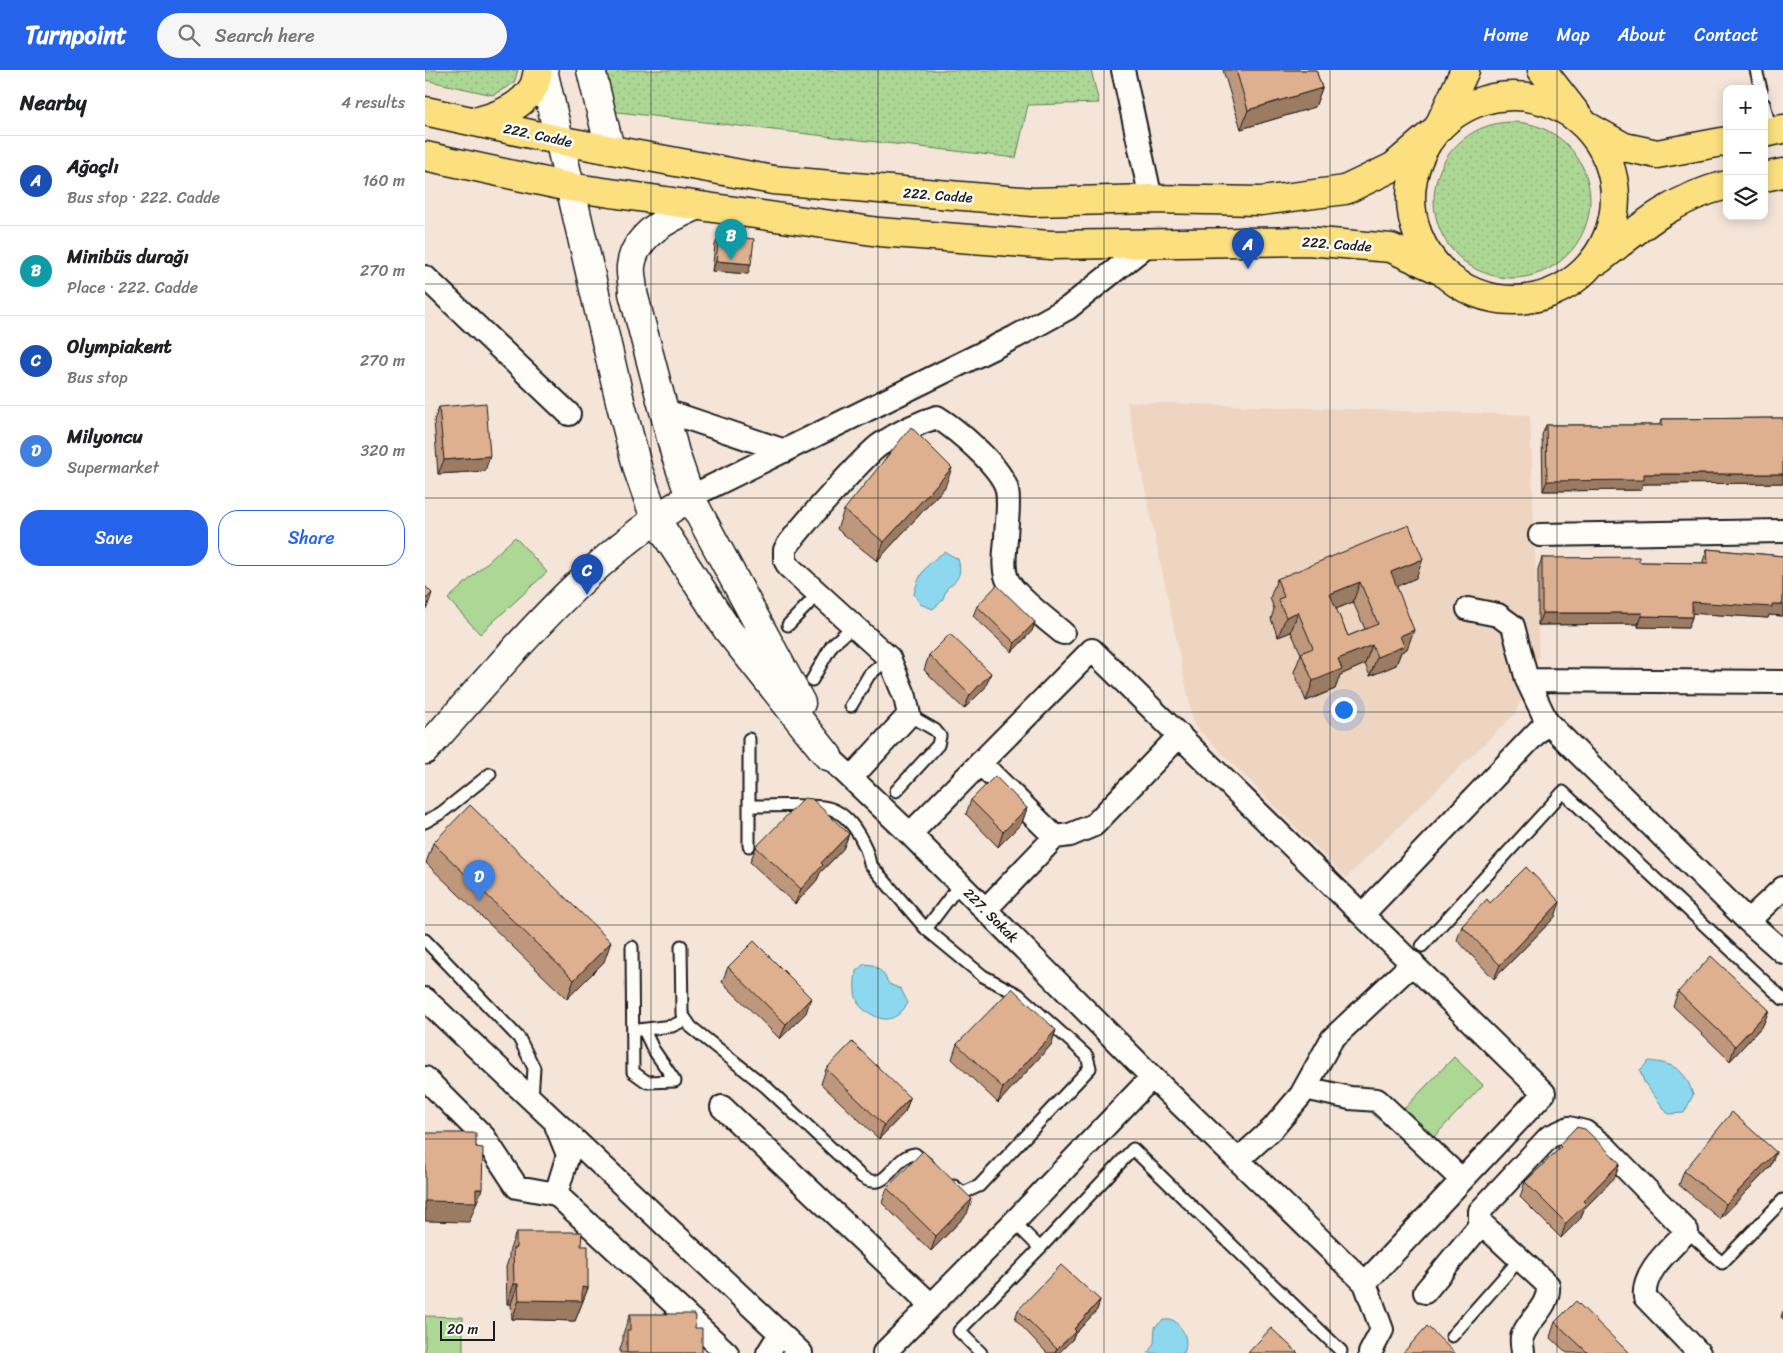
<!DOCTYPE html>
<meta charset="utf-8">
<style>
:root{--surface:#fff;--page:#f6f6f6;--text:#202124;--muted:#757577;--line:#e0e0e0;--accent:#2563eb}
body{margin:0;font-family:Sriracha,sans-serif;background:var(--page);color:var(--text)}
.controls{position:absolute;right:15px;top:15px;display:grid;overflow:hidden;border-radius:10px;box-shadow:0 2px 12px #0003}
.controls button{width:45px;height:45px;display:grid;place-items:center;padding:0;border:0;border-bottom:1px solid var(--line);background:var(--surface);color:var(--text);font:25px sans-serif}
.scale{position:absolute;left:15px;bottom:12px;width:55px;box-sizing:border-box;padding-left:5px;border:2px solid #1c1c1c;border-top:0;font-size:14px;line-height:18px;white-space:nowrap;color:#1c1c1c;-webkit-text-stroke:4px #fdfcf7;paint-order:stroke}
.you{position:absolute;left:918px;top:639px;width:18px;height:18px;margin:-12px;border:4px solid #fff;border-radius:50%;background:#1a73e8;box-shadow:0 0 0 8px #1a73e833}
.badge{display:grid;place-items:center;width:32px;height:32px;border-radius:50%;background:var(--accent);color:#fff;font-size:16px;font-weight:700}
.pin{position:absolute;translate:-50% -41px;filter:drop-shadow(0 1px 2px #0008)}
.pin::after{content:'';position:absolute;top:26px;width:18px;height:15px;background:inherit;clip-path:polygon(0 0,100% 0,50% 100%)}
.list{margin:0;padding:0;list-style:none}
h2{display:flex;justify-content:space-between;align-items:center;height:65px;margin:0;padding:0 20px;font-size:21px}
h2 small{font-size:16px;font-weight:400;color:var(--muted)}
.list li{display:grid;grid-template-columns:32px 1fr auto;gap:15px;align-items:center;box-sizing:border-box;height:90px;padding:0 20px;border-top:1px solid var(--line)}
.list b{display:block;font-size:19px;white-space:nowrap}
.list p{margin:0;font-size:16px;white-space:nowrap;color:var(--muted)}
.list em{font-size:16px;font-style:normal;color:var(--muted)}
.actions{display:flex;gap:10px;padding:15px 20px}
.actions a{flex:1;padding:11px 0;border:1px solid var(--accent);border-radius:20px;text-align:center;font-size:18px;color:var(--accent)}
.actions .main{background:var(--accent);color:#fff}
.icon{flex:none;width:28px;height:28px;fill:none;stroke:currentColor;stroke-width:2;stroke-linecap:round;stroke-linejoin:round}
.map{position:relative;flex:none;width:1358px;height:1283px;overflow:hidden}
header{display:flex;align-items:center;gap:30px;box-sizing:border-box;height:70px;padding:0 25px;background:var(--accent);color:#fff}
header strong{font-size:24px}
nav{display:flex;gap:28px;margin-inline-start:auto;font-size:18px}
.search{width:350px;height:45px;background:var(--page);display:flex;align-items:center;gap:12px;box-sizing:border-box;padding:0 18px;border-radius:28px;color:var(--muted);font-size:19px}
main{display:flex}
aside{flex:1;background:var(--surface)}
.map>svg:first-child{display:block}
.built{fill:#edd5c2}
.grass{fill:url(#grass-dots);stroke:#647a58}
.garden{fill:#add795;stroke:#647a58}
.water{fill:#8ed8ef;stroke:#608d9b}
.lines{fill:none;stroke-linecap:round;stroke-linejoin:round}
.service-casing{stroke:#1c1c1c;stroke-width:15}
.minor-casing{stroke:#1c1c1c;stroke-width:26}
.tertiary-casing{stroke:#1c1c1c;stroke-width:31}
.primary-casing{stroke:#1c1c1c;stroke-width:31}
.service{stroke:#fdfcf7;stroke-width:11}
.minor{stroke:#fdfcf7;stroke-width:22}
.tertiary{stroke:#fdfcf7;stroke-width:28}
.primary{stroke:#fce080;stroke-width:28}
.wall{fill:#bf977b;stroke:#1c1c1c;fill-rule:evenodd}
.shaded-wall{fill:#9b7b64;stroke:#1c1c1c}
.building{fill:#deb08f;stroke:#1c1c1c;fill-rule:evenodd}
.grid{fill:none;stroke:#1c1c1c;stroke-width:1;stroke-opacity:0.55}
.labels{text-anchor:middle;stroke-width:5;stroke-linejoin:round;paint-order:stroke}
.street-label{font-size:14px;fill:#1c1c1c;stroke:#fdfcf7}
</style>
<header>
<strong>Turnpoint</strong>
<div class="search"><svg class="icon" aria-label="search" viewBox="0 0 24 24"><circle cx="10" cy="10" r="6"/><path d="M15 15l6 6"/></svg>Search here</div>
<nav><a>Home</a><a>Map</a><a>About</a><a>Contact</a></nav>
</header>
<main>
<aside>
<h2>Nearby<small>4 results</small></h2>
<ul class="list">
<li><span class="badge" style="background:#1a4fb4">A</span><div><b>Ağaçlı</b><p>Bus stop · 222. Cadde</p></div><em>160 m</em></li>
<li><span class="badge" style="background:#0f9aa8">B</span><div><b>Minibüs durağı</b><p>Place · 222. Cadde</p></div><em>270 m</em></li>
<li><span class="badge" style="background:#1a4fb4">C</span><div><b>Olympiakent</b><p>Bus stop</p></div><em>270 m</em></li>
<li><span class="badge" style="background:#3f7fe0">D</span><div><b>Milyoncu</b><p>Supermarket</p></div><em>320 m</em></li>
</ul>
<div class="actions"><a class="main">Save</a><a>Share</a></div>
</aside>
<div class="map">
<svg width="1358" height="1283" viewBox="0 0 1358 1283">
<defs>
<pattern id="grass-dots" width="8" height="8" patternUnits="userSpaceOnUse" patternTransform="scale(1.25)"><rect width="8" height="8" fill="#add795"/><path d="M2 2h.1M6 6h.1" fill="none" stroke="#94b880" stroke-width="1.8" stroke-linecap="round"/></pattern>
</defs>
<rect width="100%" height="100%" fill="#f4e5d8"/>
<filter id="ink" filterUnits="userSpaceOnUse"><feTurbulence type="fractalNoise" baseFrequency=".02" numOctaves="2"/><feDisplacementMap in="SourceGraphic" scale="10" xChannelSelector="R" yChannelSelector="G"/><feConvolveMatrix kernelMatrix="1 2 1 2 8 2 1 2 1" color-interpolation-filters="sRGB"/></filter>
<g filter="url(#ink)">
<path class="built" d="M 702,332 L 1105,345 L 1114,586 L 1091,643 L 921,808 L 769,655 Z"/>
<path class="grass" d="M 0,0 L 93,0 L 89,13 L 68,25 L 0,10 Z
M 172,0 L 666,0 L 674,33 L 603,35 L 591,88 L 184,41 Z
M1009 130a78 78 0 1 1 156 0a78 78 0 1 1-156 0Z"/>
<path class="garden" d="M 90,467 L 122,502 L 55,564 L 23,529 Z
M 1029,987 L 1058,1015 L 1006,1070 L 977,1041 Z
M 0,1246 L 38,1247 L 38,1283 L 0,1283 Z"/>
<path class="water" d="M 520,482 L 533,489 C 537,503 534,510 522,518 L 517,531 L 508,539 L 495,534 L 489,524 C 494,503 502,493 520,482 Z
M 439,894 L 448,895 L 458,903 L 464,914 L 476,919 L 483,933 C 474,947 463,954 448,945 C 442,942 435,938 433,932 C 428,923 430,911 431,901 Z
M 1224,991 C 1250,994 1260,999 1268,1025 L 1259,1043 L 1243,1044 L 1219,1012 L 1215,1000 Z
M 738,1250 L 748,1250 C 759,1259 764,1269 759,1283 L 723,1283 L 729,1273 L 730,1257 Z"/>
<g class="lines">
<defs>
<path id="service" d="M 1331,0 L 1336,19
M 1339,34 L 1346,61
M 363,555 L 394,523
M 387,610 L 407,575 L 429,556
M 426,636 L 444,605 L 464,588
M 471,721 L 513,675 L 515,666 L 510,660 L 484,645
M 324,736 C 348,736 374,734 398,737 C 424,740 441,772 445,794 L 501,859
M 0,752 L 16,743 L 65,704
M 324,776 L 324,669
M 0,870 L 94,968 L 109,998 L 107,1028
M 256,876 L 257,944 L 266,957 L 341,1017 L 437,1107 C 464,1124 467,1086 490,1084 L 503,1095
M 997,876 L 1138,722 L 1358,929
M 207,877 L 208,1002 L 222,1012 L 250,1011 L 228,979 L 219,960
M 213,960 L 247,956 L 260,950
M 529,1116 L 538,1123 L 554,1116 L 665,998 L 662,986 L 594,925 L 558,906 L 501,859 L 535,814
M 589,1152 L 615,1178 L 708,1079 L 916,1281
M 1262,1161 L 1297,1193 L 1358,1130
M 1027,1266 L 1095,1189
M 556,1283 L 534,1261 L 615,1178"/>
<path id="minor" d="M 698,0 L 726,129
M 0,207 L 144,344
M 238,340 L 360,381
M 265,427 L 590,267 L 643,238 L 722,175
M 1115,465 L 1358,461
M 1043,539 L 1073,545 L 1088,556 L 1102,610 L 1122,652 L 1323,851 L 1358,882
M 1102,610 L 1358,612
M 403,686 L 485,764 L 727,1007 L 940,1213 L 957,1260 L 945,1283
M 555,693 L 630,767
M 426,708 L 484,645 L 480,627 L 464,588 L 364,497 L 360,490 L 360,480 C 363,470 444,381 456,374 C 473,363 492,353 512,347 C 531,359 577,397 582,420 C 585,436 581,454 581,469 C 580,483 577,499 583,511 C 590,526 624,551 638,563
M 485,764 L 667,580 L 1119,1023 L 940,1213
M 560,840 L 630,767 L 645,765 L 669,755 L 755,665
M 938,844 L 1122,652
M 1323,851 L 1358,818
M 0,929 L 376,1283
M 0,1008 L 59,1067 L 92,1117 L 131,1124 L 302,1283
M 880,1018 L 925,1028 L 952,1030 L 1037,1110
M 297,1037 L 506,1235
M 131,1055 L 143,1085 L 131,1124
M 813,1090 L 848,1058 L 876,1025 L 907,969 L 988,893
M 1055,1152 L 1123,1215 C 1125,1237 1103,1249 1097,1267 C 1096,1272 1098,1279 1098,1283
M 1000,1222 L 1052,1159 L 1055,1152 L 1055,1141 L 1124,1067 L 1144,1058 L 1160,1062 L 1180,1077 L 1262,1161 C 1246,1179 1217,1201 1220,1227 L 1274,1283
M 343,1283 L 355,1264
M 459,1283 L 589,1152 L 727,1007"/>
<path id="tertiary" d="M 118,0 L 195,331 L 213,400 L 230,448 L 302,559 L 403,686
M 166,0 L 185,79
M 269,137 C 244,148 210,164 206,196 C 205,204 208,214 208,223 L 250,383 L 265,427 L 376,633
M 0,680 C 82,589 159,491 265,427"/>
<path id="primary" d="M 1117,0 L 1160,55 L 1199,77 L 1232,84 L 1302,71
M986 128a102 102 0 1 1 204 0a102 102 0 1 1-204 0Z
M 0,41 L 133,70 L 348,110 L 608,132 L 726,129 L 836,131 L 920,120 L 968,97 L 1013,58 L 1040,0
M 49,52 C 70,47 98,37 109,16 C 111,11 112,5 113,0
M 1339,63 L 1358,59
M 0,86 L 144,117 L 454,162 L 625,175 L 882,171 L 966,178 L 1017,201
M 1339,107 L 1358,103
M 1174,190 C 1215,157 1250,127 1302,115"/>
</defs>
<use href="#service" class="service-casing"/>
<use href="#minor" class="minor-casing"/>
<use href="#tertiary" class="tertiary-casing"/>
<use href="#primary" class="primary-casing"/>
<use href="#service" class="service"/>
<use href="#minor" class="minor"/>
<use href="#tertiary" class="tertiary"/>
<use href="#primary" class="primary"/>
</g>
<path class="wall" d="M 798,0 L 891,0 L 897,18 L 890,37 L 816,59 Z
M 294,165 L 323,204 L 287,201 L 290,175 Z
M 14,337 L 60,401 L 13,404 L 9,351 Z
M 1358,348 L 1358,413 L 1218,414 L 1216,420 L 1118,421 L 1117,365 L 1121,355 L 1234,355 L 1237,349 Z
M 520,417 L 452,491 L 412,459 L 419,440 Z
M 1282,479 L 1358,486 L 1358,546 L 1344,545 L 1343,548 L 1267,543 L 1267,547 L 1263,558 L 1213,557 L 1213,554 L 1113,555 L 1113,499 L 1117,488 L 1214,492 L 1278,493 L 1278,491 Z
M 991,508 L 971,516 L 982,579 L 976,582 L 971,595 L 945,606 L 940,594 L 915,605 L 910,619 L 881,631 L 869,602 L 876,584 L 866,562 L 853,567 L 846,549 L 849,539 L 845,528 L 852,509 ZM 928,532 L 940,559 L 923,566 L 911,539 Z
M 552,536 L 610,552 L 607,561 L 587,582 L 548,546 Z
M 504,585 L 560,618 L 539,639 L 499,600 Z
M 546,730 L 602,738 L 597,753 L 573,777 L 541,744 Z
M 424,764 L 418,779 L 395,803 L 392,810 L 370,834 L 325,792 L 331,777 Z
M 8,773 L 179,892 L 142,929 L 1,793 Z
M 1065,833 L 1130,847 L 1069,909 L 1032,870 L 1037,856 Z
M 303,897 L 381,943 L 355,969 L 297,912 Z
M 1253,922 L 1344,940 L 1338,955 L 1305,991 L 1248,936 Z
M 631,960 L 626,975 L 573,1033 L 527,989 L 532,974 Z
M 401,999 L 485,1028 L 480,1042 L 454,1069 L 396,1014 Z
M 1134,1075 L 1195,1093 L 1190,1107 L 1159,1139 L 1156,1148 L 1136,1168 L 1095,1127 L 1100,1112 L 1132,1081 Z
M 1351,1082 L 1345,1097 L 1295,1149 L 1254,1115 L 1259,1101 Z
M 462,1118 L 542,1144 L 506,1181 L 457,1133 Z
M 91,1162 L 156,1176 L 163,1218 L 150,1251 L 87,1249 L 86,1234 L 82,1234 L 81,1197 L 84,1188 L 84,1182 Z
M 675,1230 L 672,1240 L 649,1265 L 647,1270 L 634,1283 L 622,1283 L 590,1249 L 593,1240 Z
M 1358,1241 L 1358,1249 L 1356,1247 Z
M 205,1244 L 270,1258 L 277,1283 L 195,1283 L 195,1279 L 198,1270 L 198,1264 Z
M 1130,1252 L 1204,1283 L 1142,1283 L 1125,1267 Z"/>
<path class="shaded-wall" d="M 897,18 L 890,37 L 816,59 L 823,40 Z
M 291,191 L 326,194 L 323,204 L 287,201 Z
M 65,386 L 60,401 L 13,404 L 19,390 Z
M 527,398 L 520,417 L 452,491 L 459,472 Z
M 1219,404 L 1358,404 L 1358,413 L 1218,414 L 1216,420 L 1118,421 L 1122,411 Z
M 998,489 L 991,508 L 959,522 L 966,502 Z
M 935,512 L 928,532 L 898,544 L 905,524 Z
M 7,523 L 2,538 L 0,539 L 0,530 Z
M 1267,532 L 1358,534 L 1358,546 L 1344,545 L 1343,548 L 1263,543 Z
M 873,542 L 866,562 L 853,567 L 861,547 Z
M 1117,543 L 1217,543 L 1213,554 L 1113,555 Z
M 1217,546 L 1267,547 L 1263,558 L 1213,557 Z
M 610,552 L 607,561 L 587,582 L 590,573 Z
M 989,560 L 982,579 L 976,582 L 971,595 L 945,606 L 952,587 L 975,566 Z
M 947,575 L 940,594 L 915,605 L 910,619 L 881,631 L 888,611 L 913,589 Z
M 566,603 L 560,618 L 539,639 L 545,625 Z
M 602,738 L 597,753 L 573,777 L 578,762 Z
M 424,764 L 418,779 L 395,803 L 392,810 L 370,834 L 376,819 L 396,793 Z
M 1135,832 L 1130,847 L 1069,909 L 1075,895 Z
M 186,872 L 179,892 L 142,929 L 149,910 Z
M 386,928 L 381,943 L 355,969 L 361,954 Z
M 1344,940 L 1338,955 L 1305,991 L 1310,976 Z
M 631,960 L 626,975 L 573,1033 L 578,1018 Z
M 485,1028 L 480,1042 L 454,1069 L 459,1055 Z
M 1351,1082 L 1345,1097 L 1295,1149 L 1301,1134 Z
M 1195,1093 L 1190,1107 L 1159,1139 L 1156,1148 L 1136,1168 L 1141,1153 L 1158,1131 Z
M 51,1119 L 57,1119 L 44,1152 L 0,1151 L 0,1131 Z
M 547,1129 L 542,1144 L 506,1181 L 511,1166 Z
M 89,1214 L 93,1214 L 86,1234 L 82,1234 Z
M 157,1217 L 163,1218 L 150,1251 L 87,1249 L 94,1230 Z
M 675,1230 L 672,1240 L 649,1265 L 647,1270 L 634,1283 L 630,1283 L 632,1279 Z"/>
<path class="building" d="M 811,0 L 891,0 L 897,18 L 823,40 Z
M 294,165 L 329,169 L 326,194 L 291,191 Z
M 61,333 L 65,386 L 19,390 L 14,337 Z
M 1358,348 L 1358,404 L 1219,404 L 1219,410 L 1122,411 L 1121,355 L 1237,355 L 1237,349 Z
M 486,357 L 527,398 L 459,472 L 419,440 Z
M 984,455 L 998,489 L 966,502 L 989,560 L 975,566 L 979,576 L 952,587 L 947,575 L 913,589 L 917,599 L 888,611 L 876,583 L 888,578 L 873,542 L 861,547 L 853,529 L 859,527 L 852,509 ZM 935,512 L 953,554 L 923,566 L 905,524 Z
M 1282,479 L 1358,486 L 1358,534 L 1347,534 L 1347,537 L 1267,532 L 1267,547 L 1217,546 L 1217,543 L 1117,543 L 1117,488 L 1214,487 L 1214,492 L 1283,493 Z
M 572,515 L 610,552 L 590,573 L 552,536 Z
M 0,516 L 7,523 L 0,530 Z
M 525,564 L 566,603 L 545,625 L 504,585 Z
M 570,706 L 602,738 L 578,762 L 546,730 Z
M 379,728 L 387,729 L 424,764 L 396,793 L 398,795 L 376,819 L 331,777 Z
M 45,735 L 186,872 L 149,910 L 8,773 Z
M 1101,797 L 1135,832 L 1075,895 L 1037,856 L 1062,829 L 1065,833 Z
M 329,871 L 386,928 L 361,954 L 303,897 Z
M 1286,886 L 1344,940 L 1310,976 L 1253,922 Z
M 587,918 L 631,960 L 578,1018 L 532,974 Z
M 427,972 L 485,1028 L 459,1055 L 401,999 Z
M 1307,1042 L 1351,1082 L 1301,1134 L 1259,1101 Z
M 1151,1057 L 1160,1059 L 1195,1093 L 1158,1131 L 1161,1134 L 1141,1153 L 1100,1112 L 1136,1077 L 1134,1075 Z
M 0,1063 L 51,1063 L 51,1077 L 58,1078 L 57,1119 L 51,1119 L 51,1132 L 0,1131 Z
M 498,1081 L 547,1129 L 511,1166 L 462,1118 Z
M 91,1162 L 157,1162 L 156,1176 L 163,1176 L 163,1218 L 157,1217 L 157,1231 L 94,1230 L 93,1214 L 89,1214 L 88,1178 L 91,1178 Z
M 636,1195 L 675,1230 L 649,1259 L 651,1261 L 632,1279 L 593,1240 Z
M 1151,1231 L 1204,1283 L 1163,1283 L 1130,1252 Z
M 205,1244 L 268,1244 L 271,1246 L 270,1258 L 277,1258 L 277,1283 L 202,1283 L 202,1260 L 205,1260 Z
M 1002,1256 L 1030,1283 L 978,1283 Z
M 846,1258 L 873,1283 L 823,1283 Z"/>
</g>
<path class="grid" d="M 226,0 L 226,1283M 453,0 L 453,1283M 679,0 L 679,1283M 905,0 L 905,1283M 1132,0 L 1132,1283M 0,214 L 1358,214M 0,428 L 1358,428M 0,642 L 1358,642M 0,855 L 1358,855M 0,1069 L 1358,1069"/>
<g class="labels">
<g class="street-label">
<text transform="translate(113 65) rotate(12)" y="5">222. Cadde</text>
<text transform="translate(513 125) rotate(4)" y="5">222. Cadde</text>
<text transform="translate(912 174) rotate(4)" y="5">222. Cadde</text>
<text transform="translate(566 845) rotate(45)" y="5">227. Sokak</text>
</g>
</g>
</svg>
<div class="controls">
<button>+</button>
<button>−</button>
<button><svg class="icon" aria-label="layers" viewBox="0 0 24 24"><path d="M12 4l9 5-9 5-9-5zM3 14l9 5 9-5"/></svg></button>
</div>
<div class="scale">20 m</div>
<div class="you"></div>
<div class="pin badge" style="left:823px;top:199px;background:#1a4fb4">A</div>
<div class="pin badge" style="left:306px;top:190px;background:#0f9aa8">B</div>
<div class="pin badge" style="left:162px;top:525px;background:#1a4fb4">C</div>
<div class="pin badge" style="left:54px;top:831px;background:#3f7fe0">D</div>
</div>
</main>
